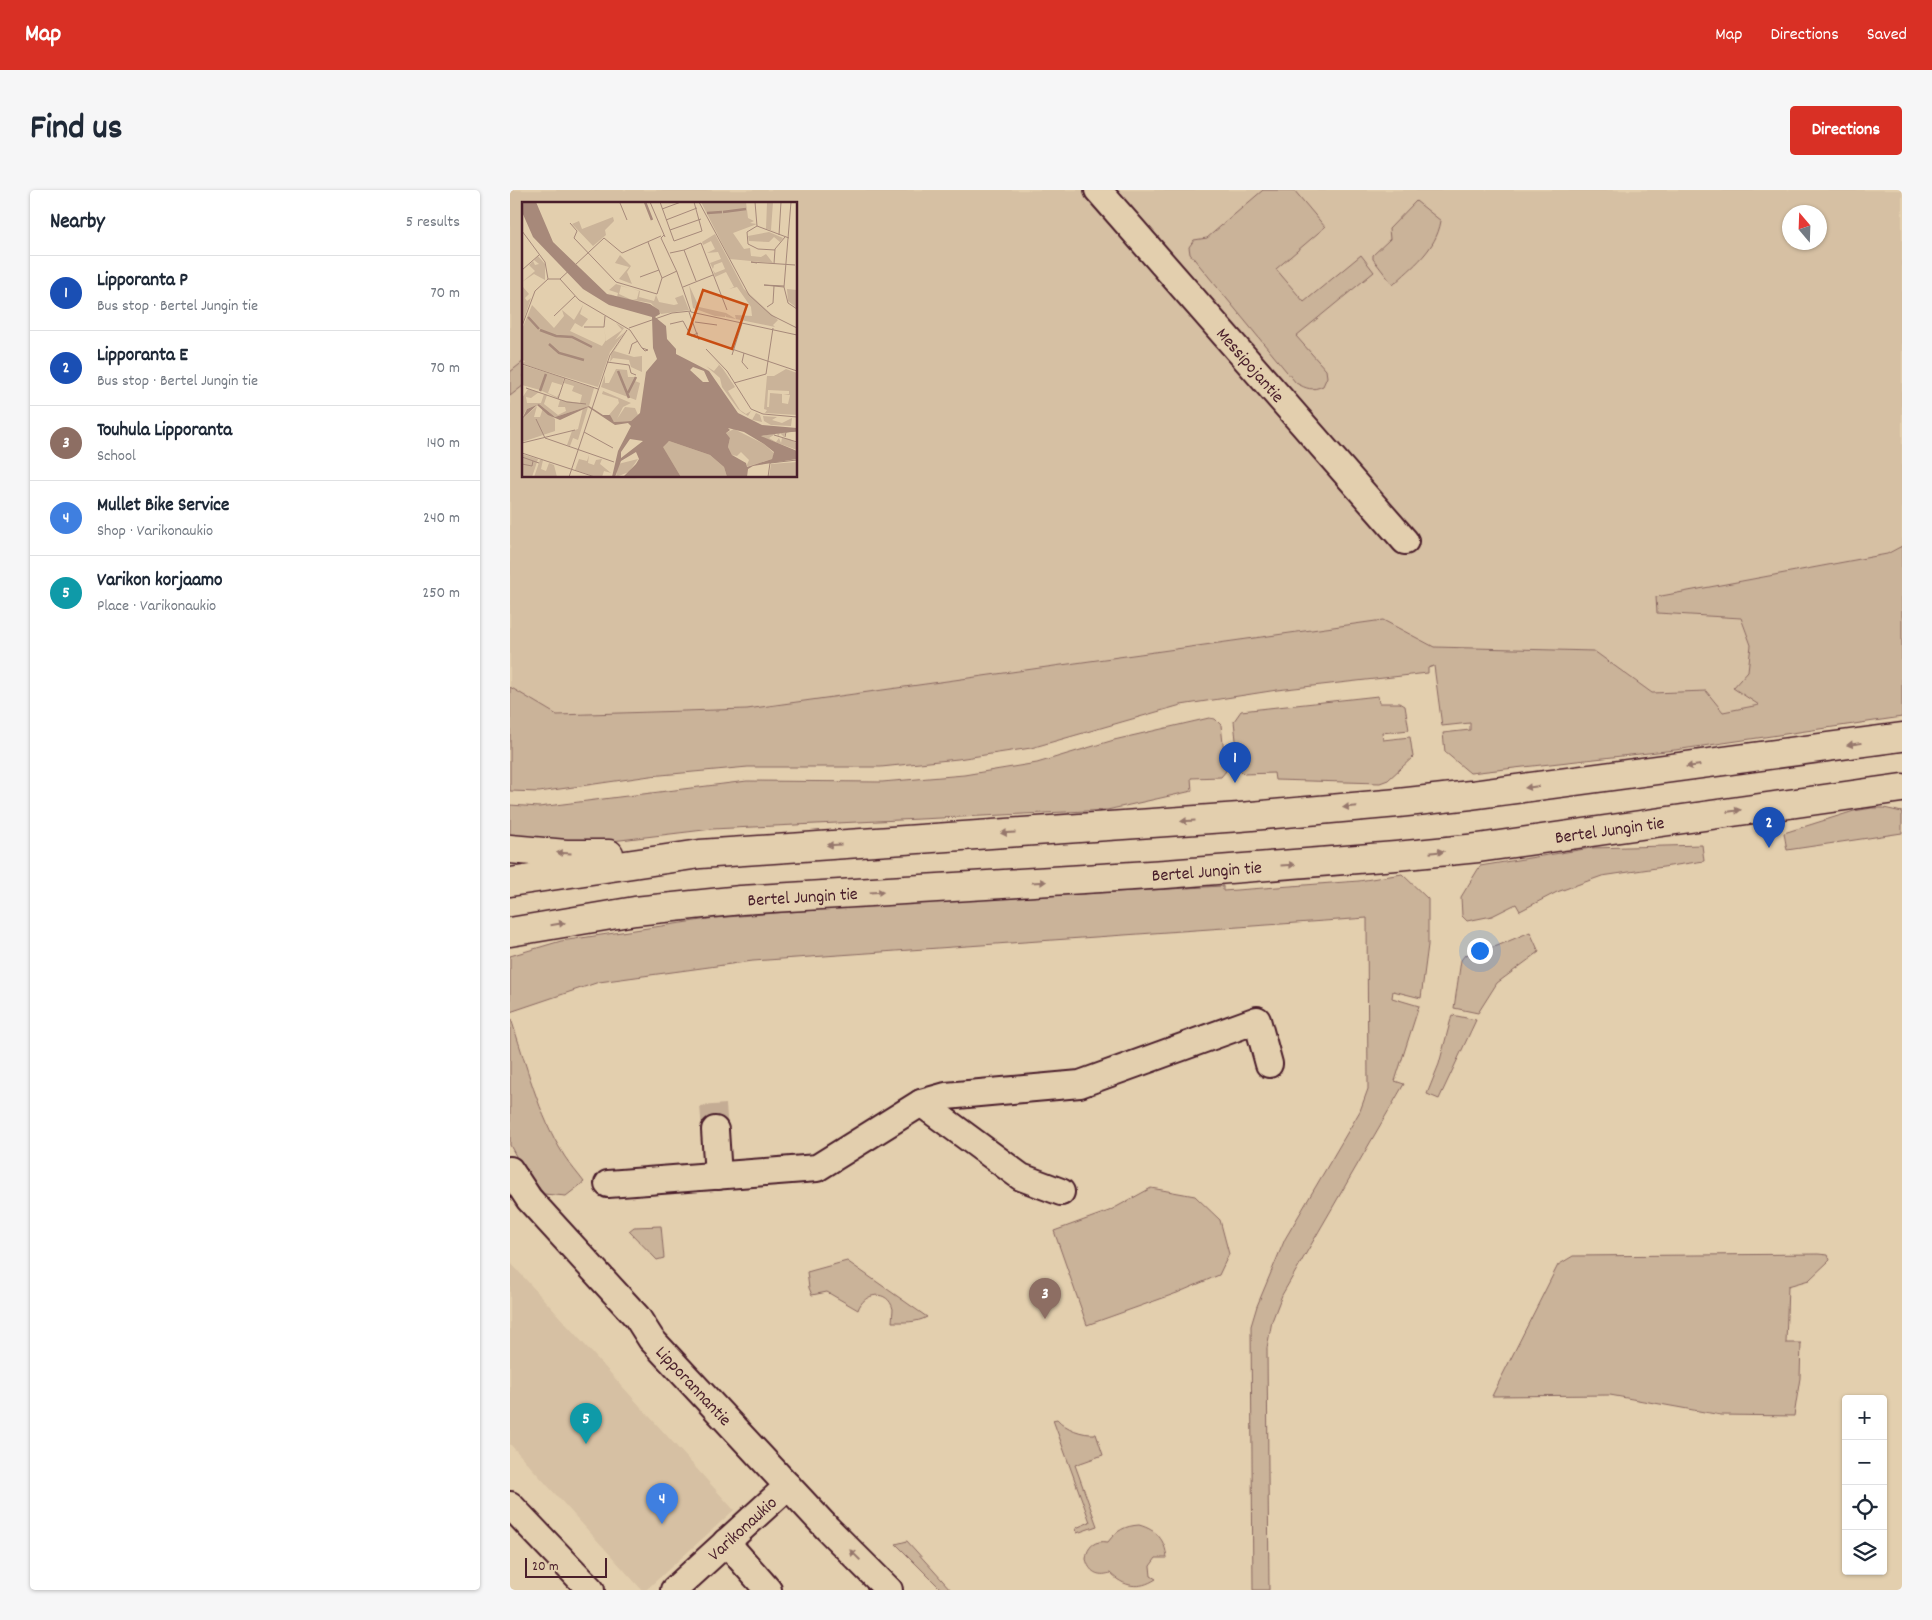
<!DOCTYPE html>
<meta charset="utf-8">
<style>
:root{--surface:#fff;--page:#f6f6f7;--text:#1f2937;--muted:#747a83;--line:#e0e1e3;--accent:#d93025}
body{margin:0;font-family:Dekko,sans-serif;background:var(--page);color:var(--text)}
.controls{position:absolute;right:15px;bottom:15px;display:grid;overflow:hidden;border-radius:5px;box-shadow:0 1px 4px #0004}
.controls button{width:45px;height:45px;display:grid;place-items:center;padding:0;border:0;border-bottom:1px solid var(--line);background:var(--surface);color:var(--text);font:25px sans-serif}
.compass{position:absolute;left:1272px;top:15px;width:45px;height:45px;border-radius:50%;background:var(--surface);box-shadow:0 1px 4px #0004;rotate:341deg}
.scale{position:absolute;left:15px;bottom:12px;width:82px;box-sizing:border-box;padding-left:5px;border:2px solid #4a1f2b;border-top:0;font-size:14px;line-height:18px;white-space:nowrap;color:#4a1f2b;-webkit-text-stroke:4px #e3cfae;paint-order:stroke}
.you{position:absolute;left:969px;top:760px;width:18px;height:18px;margin:-12px;border:4px solid #fff;border-radius:50%;background:#1a73e8;box-shadow:0 0 0 8px #1a73e833}
.badge{display:grid;place-items:center;width:32px;height:32px;border-radius:50%;background:var(--accent);color:#fff;font-size:16px;font-weight:700}
.pin{position:absolute;translate:-50% -41px;filter:drop-shadow(0 1px 2px #0008)}
.pin::after{content:'';position:absolute;top:26px;width:18px;height:15px;background:inherit;clip-path:polygon(0 0,100% 0,50% 100%)}
.list{margin:0;padding:0;list-style:none}
h2{display:flex;justify-content:space-between;align-items:center;height:65px;margin:0;padding:0 20px;font-size:21px}
h2 small{font-size:16px;font-weight:400;color:var(--muted)}
.list li{display:grid;grid-template-columns:32px 1fr auto;gap:15px;align-items:center;box-sizing:border-box;height:75px;padding:0 20px;border-top:1px solid var(--line)}
.list b{display:block;font-size:19px;white-space:nowrap}
.list p{margin:0;font-size:16px;white-space:nowrap;color:var(--muted)}
.list em{font-size:16px;font-style:normal;color:var(--muted)}
.icon{flex:none;width:28px;height:28px;fill:none;stroke:currentColor;stroke-width:2;stroke-linecap:round;stroke-linejoin:round}
.map{position:relative;flex:none;width:1392px;height:1400px;overflow:hidden;border-radius:5px}
header{display:flex;align-items:center;gap:30px;box-sizing:border-box;height:70px;padding:0 25px;background:var(--accent);color:#fff}
header strong{font-size:24px}
nav{display:flex;gap:28px;margin-inline-start:auto;font-size:18px}
.intro{display:flex;align-items:center;justify-content:space-between;box-sizing:border-box;height:120px;padding:0 30px}
h1{margin:0;font-size:35px}
.button{padding:12px 22px;border-radius:5px;background:var(--accent);color:#fff;font-size:18px;font-weight:700}
main{display:flex;gap:30px;padding:0 30px}
aside{flex:1;background:var(--surface);border-radius:5px;box-shadow:0 1px 4px #0004}
.map>svg:first-child{display:block}
.built{fill:#d6c0a3;fill-rule:evenodd}
.green{fill:#cab399;stroke:#8a6962}
.lines{fill:none;stroke-linecap:round;stroke-linejoin:round}
.minor-tunnel{stroke:#c4ac94;stroke-width:26;stroke-dasharray:26 13;stroke-linecap:butt}
.minor-casing{stroke:#4a1f2b;stroke-width:30}
.secondary-casing{stroke:#4a1f2b;stroke-width:31}
.minor{stroke:#e3cfae;stroke-width:26}
.secondary{stroke:#e3cfae;stroke-width:28}
.oneway{fill:#96776c}
.labels{text-anchor:middle;stroke-width:4;stroke-linejoin:round;paint-order:stroke}
.street-label{font-size:18px;fill:#4a1f2b;stroke:#e3cfae}
.inset-river{fill:none;stroke:#a7897a;stroke-width:2.5}
.inset-road{fill:none;stroke:#a6897a;stroke-width:1}
.view{fill:#c84d12;fill-opacity:0.15;stroke:#c84d12;stroke-width:2.5}
.inset-edge{fill:none;stroke:#4a1f2b;stroke-width:2.5}
</style>
<header>
<strong>Map</strong>
<nav><a>Map</a><a>Directions</a><a>Saved</a></nav>
</header>
<div class="intro"><h1>Find us</h1><a class="button">Directions</a></div>
<main>
<aside>
<h2>Nearby<small>5 results</small></h2>
<ul class="list">
<li><span class="badge" style="background:#1a4fb4">1</span><div><b>Lipporanta P</b><p>Bus stop · Bertel Jungin tie</p></div><em>70 m</em></li>
<li><span class="badge" style="background:#1a4fb4">2</span><div><b>Lipporanta E</b><p>Bus stop · Bertel Jungin tie</p></div><em>70 m</em></li>
<li><span class="badge" style="background:#8d6e63">3</span><div><b>Touhula Lipporanta</b><p>School</p></div><em>140 m</em></li>
<li><span class="badge" style="background:#3f7fe0">4</span><div><b>Mullet Bike Service</b><p>Shop · Varikonaukio</p></div><em>240 m</em></li>
<li><span class="badge" style="background:#0f9aa8">5</span><div><b>Varikon korjaamo</b><p>Place · Varikonaukio</p></div><em>250 m</em></li>
</ul>
</aside>
<div class="map">
<svg width="1392" height="1400" viewBox="0 0 1392 1400">
<rect width="100%" height="100%" fill="#e3cfae"/>
<filter id="ink" filterUnits="userSpaceOnUse"><feTurbulence type="fractalNoise" baseFrequency=".02" numOctaves="2"/><feDisplacementMap in="SourceGraphic" scale="10" xChannelSelector="R" yChannelSelector="G"/><feConvolveMatrix kernelMatrix="1 2 1 2 8 2 1 2 1" color-interpolation-filters="sRGB"/></filter>
<g filter="url(#ink)">
<path class="built" d="M 0,0 L 1392,0 L 1392,356 L 1377,364 L 1146,407 L 1147,423 L 1230,428 L 1241,455 L 1238,482 L 1223,498 L 1249,515 L 1213,523 L 1196,501 L 1142,503 L 1084,461 L 924,457 L 873,430 L 237,519 L 47,525 L 0,497 ZM 14,14 L 286,14 L 286,286 L 14,286 ZM 1280,22 L 1310,22 L 1310,52 L 1280,52 Z
M 0,1072 L 224,1320 L 136,1400 L 132,1400 L 0,1254 Z"/>
<path class="green" d="M 753,0 L 784,0 L 815,37 L 766,79 L 794,112 L 851,65 L 864,82 L 786,146 L 816,180 L 817,187 L 813,196 C 802,201 797,199 786,193 L 680,64 L 679,57 L 684,50 L 697,48 Z
M 906,11 L 931,31 C 926,60 903,76 883,95 L 863,69 L 863,65 L 880,49 L 879,39 Z
M 14,171 L 14,195 L 0,206 L 0,182 Z
M 1392,356 L 1392,527 L 1165,560 L 960,583 L 935,562 L 933,543 L 960,540 L 960,533 L 932,536 L 924,476 L 918,478 L 918,483 L 767,500 L 671,515 L 521,558 L 448,569 L 371,577 L 238,577 L 140,586 L 29,602 L 0,601 L 0,497 L 47,525 L 237,519 L 873,430 L 924,457 L 1084,461 L 1142,503 L 1196,501 L 1213,522 L 1249,515 L 1223,498 L 1238,481 L 1241,455 L 1231,428 L 1147,423 L 1146,407 L 1377,364 Z
M 868,506 L 869,513 L 890,513 L 895,516 L 899,540 L 872,543 L 873,550 L 900,547 L 903,567 L 878,590 L 870,593 L 765,590 L 764,583 L 734,584 L 729,579 L 724,531 L 731,521 Z
M 699,528 L 705,529 L 711,535 L 716,581 L 711,587 L 681,588 L 682,601 L 597,620 L 202,639 L 77,654 L 41,654 L 0,645 L 0,615 L 29,617 L 237,591 L 372,592 L 454,585 L 527,573 L 604,550 Z
M 1362,618 L 1374,618 L 1392,622 L 1392,643 L 1277,660 L 1274,643 L 1344,621 Z
M 1192,655 L 1194,671 L 1092,686 L 1047,702 L 1010,721 L 1006,714 L 982,726 L 957,731 L 952,726 L 951,707 L 970,676 L 1081,658 Z
M 892,684 L 918,709 L 918,755 L 911,808 L 883,801 L 882,808 L 909,816 L 885,891 L 894,894 L 772,1105 L 762,1131 L 757,1158 L 759,1400 L 743,1400 L 741,1136 L 747,1116 L 775,1049 L 850,921 L 858,899 L 857,728 L 243,771 L 89,792 L 0,822 L 0,766 L 51,751 L 205,728 L 340,717 L 713,696 L 713,701 L 849,691 Z
M 1020,742 L 1029,762 L 987,793 L 968,823 L 944,818 L 951,770 L 955,765 L 987,756 Z
M 942,825 L 966,830 L 929,909 L 917,904 L 929,874 Z
M 0,826 C 16,873 28,925 55,967 C 61,976 68,984 74,992 L 56,1006 L 34,1004 L 7,968 L 0,955 Z
M 641,998 L 685,1006 L 710,1030 L 719,1064 L 709,1085 L 667,1103 L 577,1135 L 544,1041 L 599,1021 Z
M 151,1036 L 154,1068 L 147,1070 L 119,1041 L 124,1037 Z
M 1308,1064 L 1318,1065 L 1320,1070 L 1299,1090 L 1278,1096 L 1276,1153 L 1291,1153 L 1290,1188 L 1284,1226 L 1211,1225 L 1100,1205 L 982,1206 L 1048,1075 L 1063,1066 Z
M 337,1071 L 417,1127 C 406,1133 394,1132 382,1132 C 382,1128 383,1123 383,1119 C 378,1099 354,1102 348,1120 L 317,1102 L 302,1105 L 299,1098 L 297,1082 Z
M 547,1229 C 556,1239 572,1245 586,1244 L 593,1265 L 565,1275 L 587,1336 L 567,1343 L 566,1338 L 580,1332 L 543,1230 Z
M 629,1335 C 647,1340 655,1350 657,1368 L 646,1368 L 640,1376 L 641,1386 L 646,1389 C 629,1400 614,1397 600,1383 C 588,1387 579,1382 576,1369 C 577,1356 585,1350 598,1352 C 607,1340 615,1336 629,1335 Z
M 397,1351 L 441,1400 L 432,1400 L 386,1354 Z"/>
<g class="lines">
<path class="minor-tunnel" d="M 203,915 L 205,940"/>
<defs>
<g id="minor">
<path id="s1" d="M 588,0 L 895,351"/>
<path d="M 411,913 L 511,987 L 551,1002"/>
<path d="M 205,940 L 208,986"/>
<path id="s2" d="M 0,980 L 19,1009 L 127,1127 L 141,1149 L 318,1339 L 379,1400"/>
<path d="M 98,994 L 307,978 L 411,913 L 436,906 L 570,894 L 747,830 L 759,874"/>
<path d="M 0,1315 L 81,1400"/>
<path d="M 216,1352 L 258,1400"/>
<path id="s3" d="M 164,1400 L 278,1296"/>
</g>
<g id="secondary">
<path d="M 0,659 L 56,664 L 99,664"/>
<path d="M 0,692 L 190,664 L 730,627 L 888,613 L 961,605 L 1392,547"/>
<path id="s4" d="M 0,742 L 125,721 L 231,710 L 656,684 L 886,666 L 968,658 L 1392,598"/>
</g>
</defs>
<use href="#minor" class="minor-casing"/>
<use href="#secondary" class="secondary-casing"/>
<use href="#minor" class="minor"/>
<use href="#secondary" class="secondary"/>
</g>
<defs><path id="oneway-solid" d="M-6-.8H1V-3.2L6.5 0L1 3.2V.8H-6Z" transform="scale(1.25)"/></defs>
<g class="oneway">
<use href="#oneway-solid" transform="translate(1344 554) rotate(172)"/>
<use href="#oneway-solid" transform="translate(1183 576) rotate(173)"/>
<use href="#oneway-solid" transform="translate(1022 597) rotate(173)"/>
<use href="#oneway-solid" transform="translate(840 617) rotate(175)"/>
<use href="#oneway-solid" transform="translate(1224 621) rotate(-8)"/>
<use href="#oneway-solid" transform="translate(678 631) rotate(176)"/>
<use href="#oneway-solid" transform="translate(498 643) rotate(176)"/>
<use href="#oneway-solid" transform="translate(324 655) rotate(176)"/>
<use href="#oneway-solid" transform="translate(927 662) rotate(-6)"/>
<use href="#oneway-solid" transform="translate(54 663) rotate(-177)"/>
<use href="#oneway-solid" transform="translate(778 675) rotate(-4)"/>
<use href="#oneway-solid" transform="translate(529 692) rotate(-4)"/>
<use href="#oneway-solid" transform="translate(367 702) rotate(-4)"/>
<use href="#oneway-solid" transform="translate(48 734) rotate(-9)"/>
<use href="#oneway-solid" transform="translate(345 1365) rotate(-135)"/>
</g>
</g>
<g class="labels">
<g class="street-label">
<text dy="6" stroke="none"><textPath href="#s1" startOffset="232">Messipojantie</textPath></text>
<text dy="6" stroke="none"><textPath href="#s4" startOffset="1105">Bertel Jungin tie</textPath></text>
<text dy="6" stroke="none"><textPath href="#s4" startOffset="700">Bertel Jungin tie</textPath></text>
<text dy="6" stroke="none"><textPath href="#s4" startOffset="295">Bertel Jungin tie</textPath></text>
<text dy="6" stroke="none"><textPath href="#s2" startOffset="284">Lipporannantie</textPath></text>
<text dy="6" stroke="none"><textPath href="#s3" startOffset="92">Varikonaukio</textPath></text>
</g>
</g>
<g transform="translate(12 12)">
<rect width="275" height="275" fill="#e3cfae"/>
<path d="M 179,0 L 224,0 L 226,16 L 232,19 L 228,21 L 235,22 L 211,31 L 222,47 L 228,46 L 229,54 L 239,55 L 244,52 L 251,61 L 208,57 ZM 245,0 L 251,0 L 249,28 L 256,30 L 244,27 ZM 91,15 L 92,19 L 83,28 L 84,33 L 71,44 L 50,22 L 57,19 L 60,27 ZM 247,30 L 261,36 L 258,40 L 252,35 L 247,40 L 227,39 L 226,34 ZM 193,32 L 222,87 L 256,118 L 251,123 L 253,125 L 204,115 L 203,113 L 203,115 L 193,114 L 171,106 L 167,83 L 177,105 L 204,111 L 214,117 L 213,113 L 230,114 L 229,105 L 215,85 L 207,87 L 212,85 L 204,70 L 193,75 L 191,68 L 193,71 L 203,67 L 200,60 L 192,63 L 191,67 L 188,61 L 199,57 L 196,50 L 185,51 L 193,47 L 189,39 L 181,43 L 180,40 ZM 98,53 L 109,64 L 105,70 L 110,82 L 97,77 L 107,65 L 93,61 ZM 16,54 L 23,62 L 23,78 L 12,72 L 0,80 L 13,69 L 7,63 L 11,59 L 13,63 L 17,62 L 12,58 ZM 94,82 L 107,86 L 99,84 L 97,92 L 110,98 L 115,97 L 117,89 L 109,86 L 118,89 L 117,95 L 132,99 L 134,93 L 137,100 L 152,103 L 156,102 L 153,96 L 161,93 L 167,108 L 139,112 L 129,101 L 93,95 L 86,91 L 95,95 L 96,91 L 87,88 ZM 1,85 L 7,92 L 3,96 L 5,99 L 9,96 L 0,123 ZM 265,87 L 275,88 L 275,106 L 266,99 ZM 10,103 L 32,126 L 42,114 L 40,108 L 52,118 L 61,103 L 58,112 L 66,117 L 60,125 L 53,121 L 48,129 L 80,144 L 84,138 L 82,126 L 84,139 L 100,128 L 94,121 L 102,126 L 93,138 L 103,130 L 88,150 L 76,185 L 0,162 L 3,159 L 0,158 L 0,127 ZM 104,131 L 92,149 L 112,155 L 120,154 L 120,173 L 120,170 L 109,165 L 107,158 L 91,156 L 88,160 L 89,152 ZM 192,157 L 201,167 L 213,185 L 206,189 L 218,208 L 224,212 L 229,209 L 226,214 L 230,218 L 234,211 L 238,213 L 240,220 L 231,218 L 229,217 L 226,214 L 221,211 L 216,207 L 200,185 L 198,176 L 184,164 L 192,169 L 197,163 ZM 0,163 L 42,176 L 39,187 L 40,183 L 30,180 L 26,191 L 35,195 L 38,190 L 36,196 L 35,196 L 18,188 L 0,183 ZM 94,167 L 105,168 L 106,175 L 114,175 L 113,179 L 118,181 L 114,198 L 79,185 L 83,173 L 83,181 L 87,181 ZM 264,167 L 275,171 L 275,213 L 243,211 L 245,208 L 242,207 L 245,174 L 252,174 ZM 246,188 L 267,189 L 267,192 L 261,193 L 268,193 L 266,202 L 260,201 L 260,192 L 248,191 L 247,205 L 245,205 ZM 43,177 L 72,186 L 67,204 L 33,215 L 17,202 L 5,207 L 0,215 L 0,196 L 6,187 L 17,190 L 9,196 L 4,195 L 5,201 L 19,201 L 22,192 L 25,193 L 22,202 L 36,213 L 44,209 L 43,205 L 36,205 L 38,198 L 58,201 L 60,193 L 50,189 L 52,184 L 42,181 ZM 81,189 L 109,201 L 101,205 L 95,217 L 103,205 L 113,206 L 116,213 L 109,219 L 92,220 L 87,213 L 97,201 L 96,197 L 80,192 ZM 15,204 L 12,215 L 18,215 L 21,206 L 33,217 L 33,229 L 0,240 L 0,217 ZM 66,205 L 56,238 L 51,236 L 48,244 L 45,243 L 50,229 L 56,227 L 61,206 ZM 241,214 L 255,215 L 250,218 L 260,221 L 270,216 L 269,224 L 249,223 L 242,219 ZM 212,227 L 242,242 L 252,251 L 250,257 L 224,265 L 227,258 L 219,250 L 215,254 L 210,253 L 206,245 L 208,236 L 204,231 ZM 264,229 L 262,235 L 258,231 L 256,235 L 255,231 L 247,236 L 254,240 L 257,236 L 259,241 L 260,236 L 268,237 L 274,241 L 275,248 L 242,236 L 240,234 ZM 147,239 L 188,253 L 202,265 L 205,275 L 159,275 L 140,244 ZM 0,252 L 16,257 L 10,275 L 0,275 ZM 67,253 L 66,261 L 72,263 L 74,258 L 80,257 L 78,262 L 89,271 L 82,269 L 80,275 L 74,275 L 53,268 L 57,257 L 65,259 ZM 116,257 L 107,270 L 94,275 L 96,262 ZM 18,258 L 21,258 L 19,267 L 24,269 L 27,261 L 32,263 L 35,275 L 12,275 ZM 275,260 L 275,275 L 247,275 L 249,262 Z" fill="#cab399" fill-rule="evenodd"/>
<path d="M 0,0 L 14,0 L 31,40 L 85,92 L 128,102 L 137,108 L 138,112 L 133,115 L 144,124 L 145,137 L 154,147 L 154,152 L 187,169 L 216,211 L 240,223 L 275,226 L 275,229 L 239,234 L 275,249 L 275,257 L 231,264 L 226,267 L 225,275 L 205,275 L 202,265 L 188,253 L 147,239 L 141,245 L 159,275 L 101,275 L 114,262 L 117,257 L 114,250 L 99,259 L 93,275 L 90,275 L 96,249 L 109,224 L 106,221 L 93,223 L 66,205 L 38,218 L 26,213 L 15,203 L 0,217 L 5,207 L 17,202 L 33,215 L 67,204 L 81,213 L 88,213 L 92,220 L 109,219 L 118,211 L 124,170 L 135,157 L 131,146 L 130,115 L 87,103 L 61,87 L 11,35 L 0,10 ZM 171,165 L 182,169 L 187,180 L 181,180 L 168,168 ZM 206,226 L 222,230 L 242,242 L 252,250 L 250,257 L 225,265 L 224,261 L 210,253 L 206,245 L 208,236 L 204,231 L 208,228 ZM 108,237 L 121,239 L 99,256 L 99,250 Z" fill="#a7897a" fill-rule="evenodd"/>
<path class="inset-river" d="M 123,0 L 130,18M 201,10 L 224,7M 185,11 L 200,10M 6,115 L 17,127M 18,128 L 34,134 L 50,135 L 70,145M 27,142 L 37,151 L 62,158M 96,169 L 107,196M 18,189 L 24,172M 106,191 L 114,175"/>
<path class="inset-road" d="M 128,0 L 143,35M 138,0 L 152,39 L 180,29 L 172,0M 177,0 L 227,93 L 249,113 L 275,126M 233,0 L 235,24M 269,0 L 262,85 L 266,101 L 275,107M 98,1 L 105,18M 140,7 L 159,0M 144,18 L 175,6M 48,21 L 55,29 L 52,36 L 94,80 L 135,92 L 140,76 L 126,40M 235,24 L 225,30 L 226,42 L 236,47 L 253,48M 235,24 L 267,36M 148,28 L 179,17M 0,29 L 23,60 L 26,77M 142,33 L 139,36 L 155,70 L 169,110 L 275,133M 257,33 L 259,0M 162,48 L 179,41 L 205,108M 148,51 L 162,48 L 174,79M 235,61 L 229,60 L 273,63M 252,62 L 253,47 L 263,35M 0,68 L 17,53M 118,75 L 137,68M 140,76 L 155,69M 26,77 L 38,77 L 82,36 L 100,51 L 139,34M 38,77 L 57,98 L 108,128M 262,84 L 242,83 L 262,85M 161,85 L 191,73M 245,105 L 251,101 L 252,84M 167,110 L 177,138M 32,114 L 53,94M 173,120 L 195,123M 148,122 L 161,119 L 169,134 L 176,131M 0,124 L 13,89 L 26,77M 62,125 L 82,125 L 83,114M 107,126 L 150,111 L 169,109M 108,128 L 120,146 L 126,148 L 123,149 L 120,146M 192,141 L 275,169M 184,147 L 205,169 L 229,207 L 241,212 L 275,215M 222,151 L 220,160 L 226,167M 107,152 L 110,142 L 116,139M 210,153 L 220,121M 85,160 L 107,163 L 109,171 L 114,173M 0,162 L 76,187M 212,181 L 244,172 L 251,126M 4,186 L 45,200 L 64,202M 36,197 L 43,176M 14,217 L 23,236 L 92,260M 62,230 L 91,246M 252,233 L 275,240M 263,235 L 264,230 L 275,229M 0,241 L 53,228M 0,251 L 73,275M 0,255 L 17,261M 0,262 L 10,264 L 11,259M 47,275 L 88,153 L 105,128M 246,275 L 248,261 L 275,258"/>
<path class="view" d="M 181,88 L 225,103 L 210,147 L 166,132 Z"/>
<rect width="275" height="275" class="inset-edge"/>
</g>
</svg>
<div class="controls">
<button>+</button>
<button>−</button>
<button><svg class="icon" aria-label="locate" viewBox="0 0 24 24"><circle cx="12" cy="12" r="6"/><path d="M12 2v4M12 18v4M2 12h4M18 12h4"/></svg></button>
<button><svg class="icon" aria-label="layers" viewBox="0 0 24 24"><path d="M12 4l9 5-9 5-9-5zM3 14l9 5 9-5"/></svg></button>
</div>
<svg class="compass" viewBox="-18 -18 36 36"><path d="M0-13l5 13h-10z" fill="#e53935"/><path d="M0 13l5-13h-10z" fill="#747a83"/></svg>
<div class="scale">20 m</div>
<div class="you"></div>
<div class="pin badge" style="left:725px;top:593px;background:#1a4fb4">1</div>
<div class="pin badge" style="left:1259px;top:658px;background:#1a4fb4">2</div>
<div class="pin badge" style="left:535px;top:1129px;background:#8d6e63">3</div>
<div class="pin badge" style="left:152px;top:1334px;background:#3f7fe0">4</div>
<div class="pin badge" style="left:76px;top:1254px;background:#0f9aa8">5</div>
</div>
</main>
